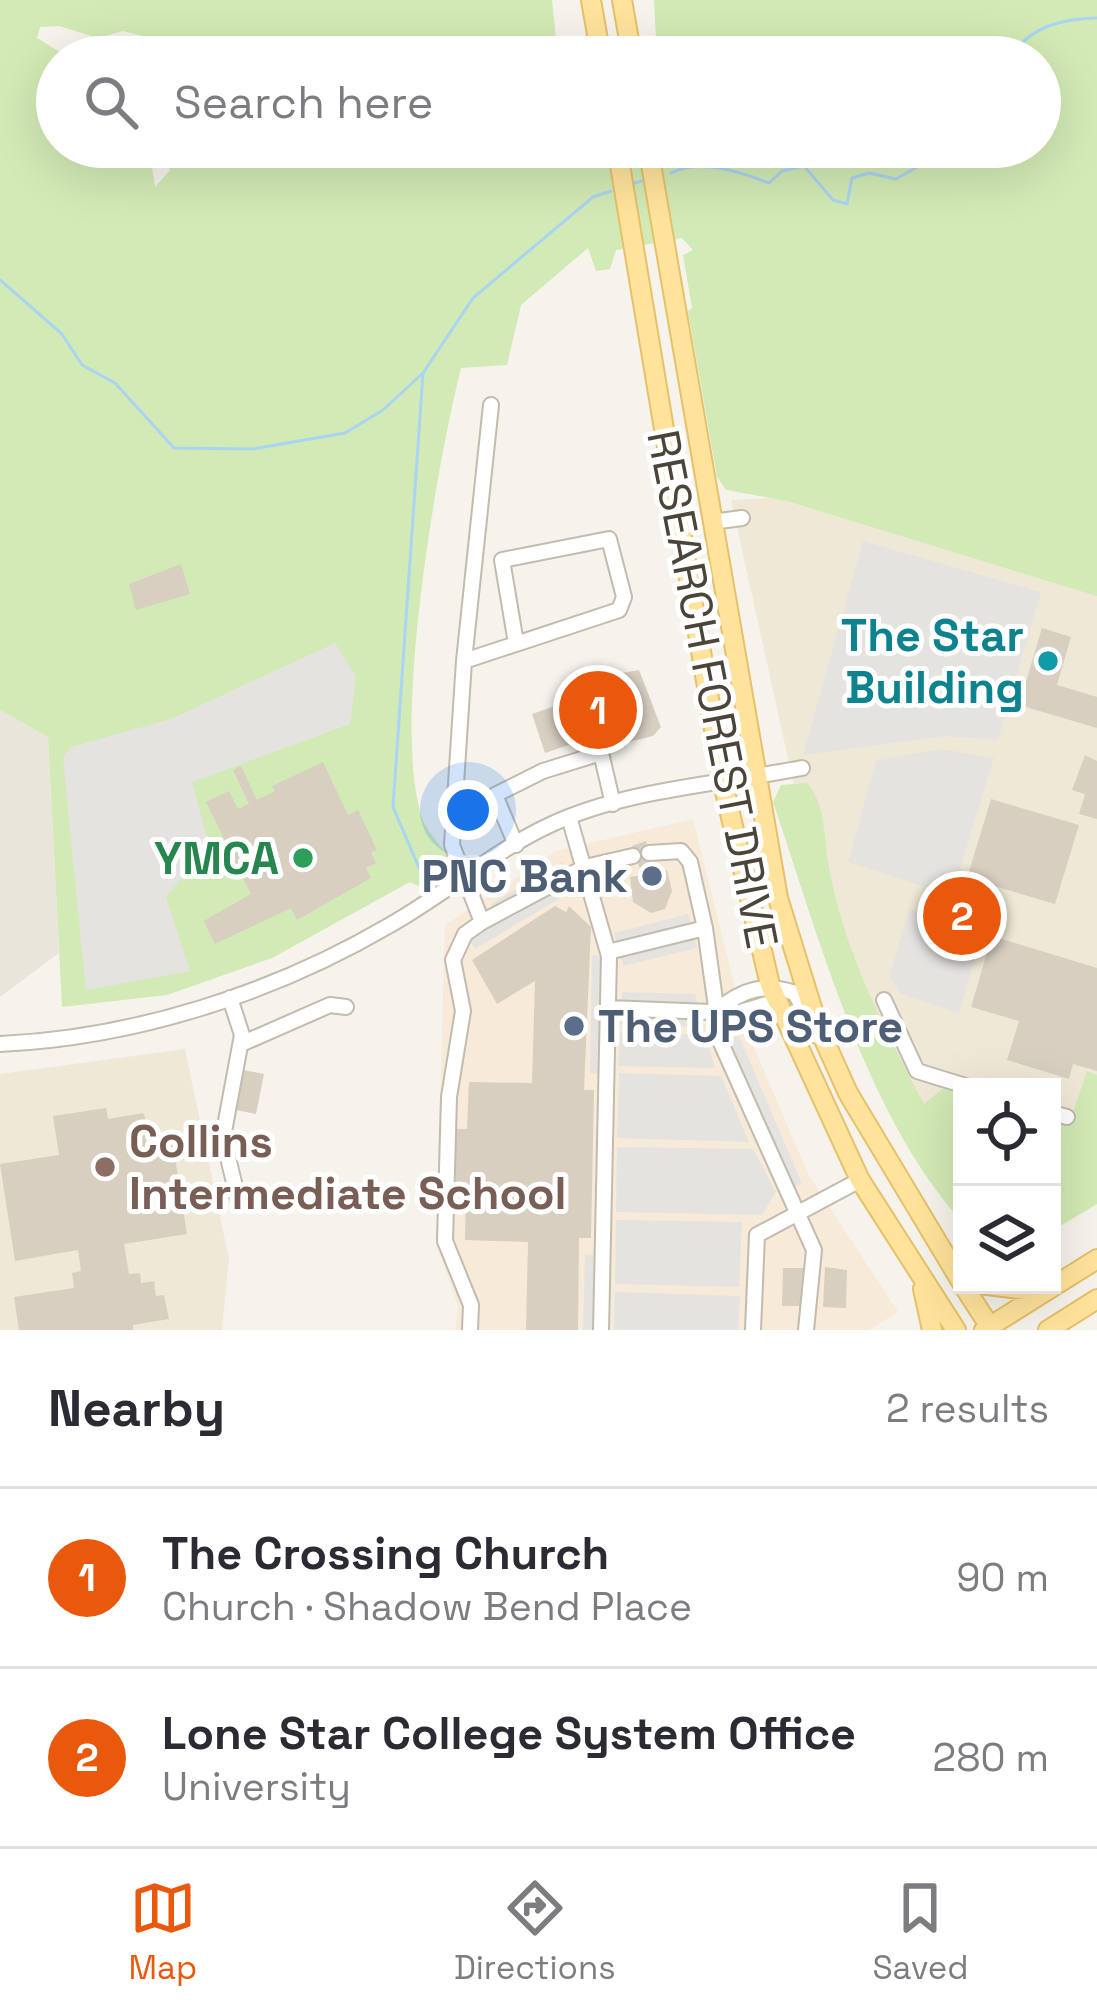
<!DOCTYPE html>
<meta charset="utf-8">
<style>
:root{--surface:#fff;--page:#f2f2f3;--text:#2b2b33;--muted:#7c7c81;--line:#e1e1e2;--accent:#ea580c}
body{margin:0;font-family:"Space Grotesk",sans-serif;background:var(--page);color:var(--text)}
.controls{position:absolute;right:36px;bottom:36px;display:grid;overflow:hidden;border-radius:0px;box-shadow:0 12px 48px #0002}
.controls button{width:108px;height:108px;display:grid;place-items:center;padding:0;border:0;border-bottom:3px solid var(--line);background:var(--surface);color:var(--text);font:60px sans-serif}
.you{position:absolute;left:468px;top:810px;width:42px;height:42px;margin:-30px;border:9px solid #fff;border-radius:50%;background:#1a73e8;box-shadow:0 0 0 18px #1a73e833}
.badge{display:grid;place-items:center;width:78px;height:78px;border-radius:50%;background:var(--accent);color:#fff;font-size:39px;font-weight:700}
.pin{position:absolute;translate:-50% -50%;border:6px solid #fff;box-shadow:0 3px 12px #0006}
.list{margin:0;padding:0;list-style:none}
h2{display:flex;justify-content:space-between;align-items:center;height:156px;margin:0;padding:0 48px;font-size:51px}
h2 small{font-size:39px;font-weight:400;color:var(--muted)}
.list li{display:grid;grid-template-columns:78px 1fr auto;gap:36px;align-items:center;box-sizing:border-box;height:180px;padding:0 48px;border-top:3px solid var(--line)}
.list b{display:block;font-size:45px;white-space:nowrap}
.list p{margin:0;font-size:39px;white-space:nowrap;color:var(--muted)}
.list em{font-size:39px;font-style:normal;color:var(--muted)}
.icon{flex:none;width:66px;height:66px;fill:none;stroke:currentColor;stroke-width:2;stroke-linecap:round;stroke-linejoin:round}
.map{position:relative;flex:none;width:1097px;height:1330px;overflow:hidden}
.search{position:absolute;background:var(--surface);box-shadow:0 12px 48px #0002;left:36px;right:36px;top:36px;height:132px;display:flex;align-items:center;gap:30px;box-sizing:border-box;padding:0 42px;border-radius:66px;color:var(--muted);font-size:45px}
.sheet{height:516px;background:var(--surface)}
nav{display:flex;justify-content:space-around;align-items:center;box-sizing:border-box;height:168px;border-top:3px solid var(--line);background:var(--surface);font-size:33px;color:var(--muted)}
nav a{display:grid;justify-items:center;gap:6px}
nav .on{color:var(--accent)}
.map>svg:first-child{display:block}
.residential{fill:#eae5da}
.commercial{fill:#f7ead8}
.education{fill:#efe8d6}
.green{fill:#d2eab5}
.parking{fill:#e5e3e0}
.lines{fill:none;stroke-linecap:round;stroke-linejoin:round}
.stream{stroke:#a9d4f2;stroke-width:3}
.building{fill:#d8cfc1}
.minor-casing{stroke:#c2bbae;stroke-width:18}
.major-casing{stroke:#e6c16a;stroke-width:22}
.minor{stroke:#fff;stroke-width:14}
.major{stroke:#ffe39c;stroke-width:18}
.culture-dot{fill:#0f9aa8;stroke:#fff;stroke-width:4.5}
.leisure-dot{fill:#2e9e5b;stroke:#fff;stroke-width:4.5}
.service-dot{fill:#5c6f8a;stroke:#fff;stroke-width:4.5}
.education-dot{fill:#8d6e63;stroke:#fff;stroke-width:4.5}
.labels{text-anchor:middle;stroke-width:10;stroke-linejoin:round;paint-order:stroke}
.culture-label{font-size:45px;font-weight:bold;fill:#0d838f;stroke:#fff;text-anchor:end}
.street-label{font-size:45px;fill:#4b4439;stroke:#fff}
.leisure-label{font-size:45px;font-weight:bold;fill:#27864d;stroke:#fff;text-anchor:end}
.service-label{font-size:45px;font-weight:bold;fill:#4e5e75;stroke:#fff;text-anchor:end}
.education-label{font-size:45px;font-weight:bold;fill:#785e54;stroke:#fff;text-anchor:start}
</style>
<div class="map">
<svg width="1097" height="1330" viewBox="0 0 1097 1330">
<rect width="100%" height="100%" fill="#f6f3ec"/>
<path class="residential" d="M 0,710 L 48,737 L 59,953 L 0,997 Z"/>
<path class="commercial" d="M 693,819 L 744,1024 L 808,1174 L 898,1312 L 869,1330 L 455,1330 L 458,1307 L 436,1243 L 445,925 L 556,851 Z"/>
<path class="education" d="M 788,497 L 1097,593 L 1097,1199 L 1052,1232 L 1052,1087 L 962,1087 L 962,1184 L 925,1138 L 806,840 L 731,500 Z
M 185,1049 L 229,1259 L 222,1330 L 0,1330 L 0,1074 Z"/>
<path class="green" d="M 0,0 L 552,0 L 558,57 L 190,57 L 192,49 L 123,31 L 98,38 L 59,26 L 40,27 L 37,38 L 68,57 L 57,57 L 57,147 L 149,147 L 155,187 L 170,170 L 160,147 L 1040,147 L 1040,57 L 657,57 L 654,0 L 1097,0 L 1097,596 L 787,501 L 726,490 L 717,477 L 688,311 L 692,308 L 683,255 L 693,250 L 682,238 L 616,250 L 610,269 L 596,271 L 588,248 L 521,305 L 507,365 L 461,368 C 437,464 390,731 423,820 C 428,833 441,846 450,857 L 447,874 L 425,889 L 410,882 L 272,958 L 167,995 L 62,1007 L 48,737 L 0,710 Z
M 807,783 C 825,802 824,837 828,862 C 842,947 884,1029 924,1104 L 946,1086 L 962,1092 L 962,1222 C 865,1114 819,937 773,802 L 781,785 Z
M 1087,1071 L 1097,1075 L 1097,1204 L 1052,1231 L 1052,1121 L 1069,1125 Z"/>
<path class="parking" d="M 863,541 L 1041,592 L 998,740 L 945,736 L 803,755 Z
M 335,643 L 356,676 L 350,724 L 192,782 L 215,867 L 181,879 L 166,897 L 190,971 L 86,990 L 63,758 L 71,747 L 171,719 Z
M 941,749 L 994,758 L 952,895 L 848,862 L 876,761 Z
M 563,862 L 574,890 L 475,949 L 465,934 L 499,916 L 491,904 Z
M 909,909 L 983,931 L 959,1013 L 900,993 L 889,977 Z
M 688,914 L 697,948 L 623,966 L 614,933 Z
M 592,955 L 609,956 L 607,1074 L 590,1073 Z
M 622,992 L 695,994 L 705,1027 L 620,1025 Z
M 620,1033 L 705,1035 L 715,1068 L 618,1066 Z
M 739,1036 L 802,1184 L 788,1189 L 721,1043 Z
M 619,1073 L 721,1076 L 749,1142 L 617,1138 Z
M 617,1147 L 753,1149 L 776,1192 L 762,1215 L 616,1212 Z
M 616,1220 L 742,1222 L 739,1287 L 615,1284 Z
M 585,1255 L 602,1255 L 601,1330 L 583,1330 Z
M 615,1292 L 740,1296 L 738,1330 L 614,1330 Z"/>
<g class="lines">
<path class="stream" d="M 1010,57 C 1031,26 1061,19 1097,18
M 671,173 C 700,158 741,172 769,183 L 782,171 L 804,166 L 833,200 L 847,204 L 852,178 L 869,173 L 896,179 L 924,163 L 925,147
M 634,183 L 642,181
M 0,280 L 62,334 L 82,365 L 115,383 L 174,448 L 253,449 L 345,433 L 383,410 L 423,373 L 473,298 L 593,197 L 611,191
M 419,868 L 393,807 L 423,373"/>
</g>
<path class="building" d="M 181,564 L 190,594 L 136,610 L 129,584 Z
M 1042,628 L 1071,637 L 1057,685 L 1097,697 L 1097,728 L 1019,705 Z
M 639,670 L 661,727 L 653,736 L 615,745 L 608,721 L 591,726 L 592,737 L 545,753 L 532,714 L 578,698 L 581,707 L 603,702 L 594,678 Z
M 1085,755 L 1097,761 L 1097,819 L 1079,814 L 1085,794 L 1072,790 Z
M 323,762 L 348,815 L 358,810 L 377,850 L 371,853 L 376,863 L 366,868 L 371,878 L 297,920 L 291,908 L 215,944 L 204,921 L 251,894 L 206,802 L 229,791 L 238,809 L 249,804 L 233,770 L 241,766 L 257,800 L 275,791 L 272,786 Z
M 991,799 L 1079,825 L 1055,904 L 967,878 Z
M 646,841 L 654,875 L 667,870 L 672,891 L 665,909 L 651,913 L 633,902 L 630,877 L 642,875 L 632,846 Z
M 555,906 L 566,912 L 569,906 L 591,927 L 584,1090 L 594,1090 L 591,1238 L 579,1238 L 578,1330 L 526,1330 L 528,1242 L 465,1240 L 466,1182 L 454,1182 L 455,1129 L 467,1129 L 469,1082 L 532,1083 L 535,981 L 497,1004 L 472,960 Z
M 992,936 L 1097,968 L 1097,1071 L 1073,1064 L 1069,1079 L 1007,1060 L 1019,1021 L 971,1007 Z
M 239,1069 L 264,1074 L 256,1114 L 231,1109 Z
M 106,1108 L 108,1119 L 143,1113 L 155,1141 L 172,1138 L 187,1234 L 124,1244 L 129,1274 L 140,1273 L 141,1283 L 154,1281 L 156,1296 L 164,1295 L 169,1319 L 133,1325 L 133,1330 L 19,1330 L 14,1297 L 74,1288 L 72,1273 L 81,1271 L 78,1250 L 15,1261 L 0,1164 L 59,1155 L 53,1116 Z
M 825,1267 L 847,1270 L 846,1308 L 823,1307 Z
M 783,1268 L 810,1268 L 810,1306 L 782,1306 Z"/>
<g class="lines">
<defs>
<path id="minor" d="M 712,522 L 742,518
M 464,661 L 619,610 L 624,597 L 609,539 L 502,560 L 516,643
M 569,817 L 609,956 L 601,1330
M 516,845 L 495,795 L 543,771 L 601,753 L 613,804
M 649,853 L 681,851 L 690,862 L 705,928
M 482,922 L 452,845 L 464,661 L 491,405
M 608,952 L 705,928 L 721,1043 L 814,1250 L 806,1330
M 230,998 L 242,1035 L 223,1137 L 239,1203
M 884,1000 L 917,1071 L 969,1087
M 608,1008 L 737,1013 L 777,1001
M 718,1010 C 742,989 765,983 795,993 L 817,1036
M 0,1044 C 135,1038 274,993 390,925 C 445,894 495,850 552,824 C 628,789 721,784 802,768
M 241,1044 L 330,1005 L 346,1007
M 1052,1113 L 1067,1117
M 470,1330 L 471,1305 L 445,1241 L 449,1097 L 463,1011 L 453,960 L 465,934 L 482,922 L 585,867 L 633,856
M 753,1330 L 757,1235 L 860,1180"/>
<path id="major" d="M 591,0 L 601,57
M 622,0 L 632,57
M 617,147 L 723,783 L 770,985 L 860,1180 L 956,1330
M 648,147 L 778,898 L 817,1024 L 848,1093 L 962,1283
M 963,1285 L 992,1330
M 987,1285 L 1041,1292
M 923,1289 L 932,1330
M 984,1330 L 1097,1259
M 1048,1330 L 1097,1299"/>
</defs>
<use href="#minor" class="minor-casing"/>
<use href="#major" class="major-casing"/>
<use href="#minor" class="minor"/>
<use href="#major" class="major"/>
</g>
<circle class="culture-dot" cx="1048" cy="661" r="12"/>
<circle class="leisure-dot" cx="303" cy="858" r="12"/>
<g class="service-dot">
<circle cx="652" cy="876" r="12"/>
<circle cx="574" cy="1026" r="12"/>
</g>
<circle class="education-dot" cx="105" cy="1167" r="12"/>
<g class="labels">
<g class="culture-label">
<text x="1024" y="651">The Star<tspan x="1024" dy="52">Building</tspan></text>
</g>
<g class="street-label">
<text transform="translate(713 689) rotate(79)" y="16">RESEARCH FOREST DRIVE</text>
</g>
<g class="leisure-label">
<text x="279" y="874">YMCA</text>
</g>
<g class="service-label">
<text x="628" y="892">PNC Bank</text>
<text x="598" y="1042" text-anchor="start">The UPS Store</text>
</g>
<g class="education-label">
<text x="129" y="1157">Collins<tspan x="129" dy="52">Intermediate School</tspan></text>
</g>
</g>
</svg>
<div class="controls">
<button><svg class="icon" aria-label="locate" viewBox="0 0 24 24"><circle cx="12" cy="12" r="6"/><path d="M12 2v4M12 18v4M2 12h4M18 12h4"/></svg></button>
<button><svg class="icon" aria-label="layers" viewBox="0 0 24 24"><path d="M12 4l9 5-9 5-9-5zM3 14l9 5 9-5"/></svg></button>
</div>
<div class="you"></div>
<div class="pin badge" style="left:598px;top:710px">1</div>
<div class="pin badge" style="left:962px;top:916px">2</div>
<div class="search"><svg class="icon" aria-label="search" viewBox="0 0 24 24"><circle cx="10" cy="10" r="6"/><path d="M15 15l6 6"/></svg>Search here</div>
</div>
<section class="sheet">
<h2>Nearby<small>2 results</small></h2>
<ul class="list">
<li><span class="badge">1</span><div><b>The Crossing Church</b><p>Church · Shadow Bend Place</p></div><em>90 m</em></li>
<li><span class="badge">2</span><div><b>Lone Star College System Office</b><p>University</p></div><em>280 m</em></li>
</ul>
</section>
<nav>
<a class="on"><svg class="icon" aria-label="map" viewBox="0 0 24 24"><path d="M3 6l6-2 6 2 6-2v14l-6 2-6-2-6 2zM9 4v14M15 6v14"/></svg>Map</a>
<a><svg class="icon" aria-label="directions" viewBox="0 0 24 24"><path d="M12 3l9 9-9 9-9-9zM9 14v-3h6M13 9l2 2-2 2"/></svg>Directions</a>
<a><svg class="icon" aria-label="saved" viewBox="0 0 24 24"><path d="M7 4h10v16l-5-4-5 4z"/></svg>Saved</a>
</nav>
